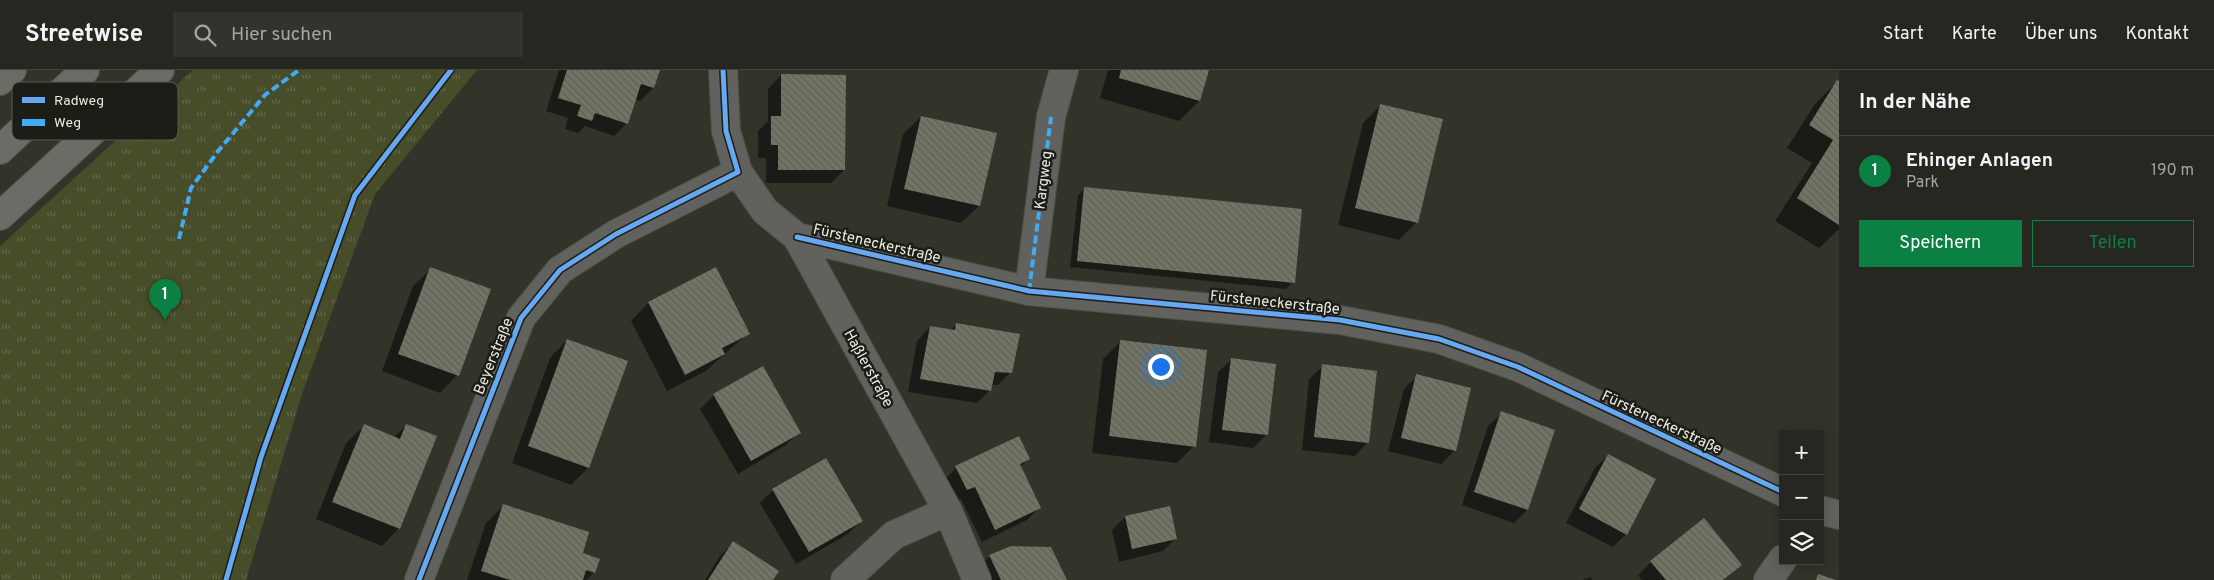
<!DOCTYPE html>
<html lang="de">
<meta charset="utf-8">
<style>
:root{--surface:#262720;--page:#32332d;--text:#f1f3f6;--muted:#a4a5a5;--line:#42443e;--accent:#0b8043}
body{margin:0;font-family:Overpass,sans-serif;background:var(--page);color:var(--text)}
.controls{position:absolute;right:15px;bottom:15px;display:grid;overflow:hidden;border-radius:0px;box-shadow:0 2px 12px #0003}
.controls button{width:45px;height:45px;display:grid;place-items:center;padding:0;border:0;border-bottom:1px solid var(--line);background:var(--surface);color:var(--text);font:25px sans-serif}
.you{position:absolute;left:1160px;top:296px;width:18px;height:18px;margin:-12px;border:4px solid #fff;border-radius:50%;background:#1a73e8;box-shadow:0 0 0 8px #1a73e833}
.badge{display:grid;place-items:center;width:32px;height:32px;border-radius:50%;background:var(--accent);color:#fff;font-size:16px;font-weight:700}
.pin{position:absolute;translate:-50% -41px;filter:drop-shadow(0 1px 2px #0008)}
.pin::after{content:'';position:absolute;top:26px;width:18px;height:15px;background:inherit;clip-path:polygon(0 0,100% 0,50% 100%)}
.list{margin:0;padding:0;list-style:none}
h2{display:flex;justify-content:space-between;align-items:center;height:65px;margin:0;padding:0 20px;font-size:21px}
h2 small{font-size:16px;font-weight:400;color:var(--muted)}
.list li{display:grid;grid-template-columns:32px 1fr auto;gap:15px;align-items:center;box-sizing:border-box;height:70px;padding:0 20px;border-top:1px solid var(--line)}
.list b{display:block;font-size:19px;white-space:nowrap}
.list p{margin:0;font-size:16px;white-space:nowrap;color:var(--muted)}
.list em{font-size:16px;font-style:normal;color:var(--muted)}
.actions{display:flex;gap:10px;padding:15px 20px}
.actions a{flex:1;padding:11px 0;border:1px solid var(--accent);border-radius:0px;text-align:center;font-size:18px;color:var(--accent)}
.actions .main{background:var(--accent);color:#fff}
.icon{flex:none;width:28px;height:28px;fill:none;stroke:currentColor;stroke-width:2;stroke-linecap:round;stroke-linejoin:round}
.map{position:relative;flex:none;width:1839px;height:510px;overflow:hidden}
header{display:flex;align-items:center;gap:30px;box-sizing:border-box;height:70px;padding:0 25px;background:var(--surface);border-bottom:1px solid var(--line)}
header strong{font-size:24px}
nav{display:flex;gap:28px;margin-inline-start:auto;font-size:18px}
.search{width:350px;height:45px;background:var(--page);display:flex;align-items:center;gap:12px;box-sizing:border-box;padding:0 18px;border-radius:0px;color:var(--muted);font-size:19px}
main{display:flex}
aside{flex:1;background:var(--surface)}
.map>svg:first-child{display:block}
.park{fill:url(#park-tufts)}
.shadow{fill:#0007}
.building{fill:url(#building-back-hatch)}
.lines{fill:none;stroke-linecap:round;stroke-linejoin:round}
.minor-casing{stroke:#4f5148;stroke-width:30}
.trunk-casing{stroke:#4f5148;stroke-width:30}
.minor{stroke:#61615e;stroke-width:28}
.trunk{stroke:#6b6c66;stroke-width:28}
.quiet{stroke:#42abf6;stroke-width:4;stroke-dasharray:8 4;stroke-linecap:butt}
.cycleway-casing{stroke:#1c1d16;stroke-width:8}
.cycleway{stroke:#66a8f1;stroke-width:5}
.labels{text-anchor:middle;stroke-width:5;stroke-linejoin:round;paint-order:stroke}
.street-label{font-size:15px;fill:#ebede3;stroke:#1c1d16}
.key{fill:#1c1d16;stroke:#5a5b54;stroke-width:1}
.key-label{font-size:14px;fill:#ebede3}
</style>
<header>
<strong>Streetwise</strong>
<div class="search"><svg class="icon" aria-label="search" viewBox="0 0 24 24"><circle cx="10" cy="10" r="6"/><path d="M15 15l6 6"/></svg>Hier suchen</div>
<nav><a>Start</a><a>Karte</a><a>Über uns</a><a>Kontakt</a></nav>
</header>
<main>
<div class="map">
<svg width="1839" height="510" viewBox="0 0 1839 510">
<defs>
<pattern id="park-tufts" width="24" height="20" patternUnits="userSpaceOnUse" patternTransform="scale(1.25)"><rect width="24" height="20" fill="#484d29"/><path d="M3 7l-1-3M5 7V3M7 7l1-3M15 17l-1-3M17 17v-4M19 17l1-3" fill="none" stroke="#636748"/></pattern>
<pattern id="building-back-hatch" width="6" height="6" patternUnits="userSpaceOnUse" patternTransform="scale(1.25)"><rect width="6" height="6" fill="#727565"/><path d="M-1 5l2 2M0 0l6 6M5-1l2 2" fill="none" stroke="#5e6056"/></pattern>
</defs>
<rect width="100%" height="100%" fill="#32342a"/>
<path class="park" d="M 193,0 L 477,0 L 375,124 L 302,324 L 246,510 L 0,510 L 0,176 Z"/>
<path class="shadow" d="M 559,0 L 658,0 L 653,18 L 640,31 L 635,29 L 627,53 L 614,66 L 585,56 L 578,63 L 565,59 L 568,48 L 546,41 Z
M 1108,0 L 1208,0 L 1199,31 L 1179,51 L 1100,28 Z
M 781,5 L 844,100 L 831,113 L 766,113 L 766,88 L 758,88 L 758,61 L 768,51 L 768,19 Z
M 1837,12 L 1839,13 L 1839,159 L 1819,178 L 1775,151 L 1812,93 L 1787,78 L 1815,34 Z
M 1380,36 L 1416,153 L 1399,170 L 1338,155 L 1363,53 Z
M 921,47 L 995,64 L 979,136 L 961,153 L 887,136 L 903,64 Z
M 1085,118 L 1293,212 L 1286,219 L 1070,197 L 1078,125 Z
M 715,198 L 748,263 L 706,301 L 667,321 L 631,251 L 648,233 Z
M 431,199 L 457,305 L 440,323 L 382,301 L 413,216 Z
M 957,254 L 1011,302 L 998,315 L 991,315 L 990,320 L 977,333 L 908,322 L 917,271 L 930,257 L 950,261 Z
M 567,270 L 588,398 L 571,415 L 512,393 L 550,288 Z
M 1121,271 L 1194,376 L 1177,393 L 1092,383 L 1103,289 Z
M 1232,289 L 1266,365 L 1253,378 L 1209,372 L 1218,302 Z
M 1323,296 L 1368,372 L 1355,386 L 1302,380 L 1309,309 Z
M 762,298 L 799,362 L 786,375 L 738,404 L 700,339 L 714,325 Z
M 1417,306 L 1455,380 L 1441,394 L 1388,381 L 1404,319 Z
M 1502,343 L 1554,361 L 1527,440 L 1514,453 L 1462,435 L 1488,356 Z
M 406,355 L 399,458 L 382,476 L 316,449 L 346,373 L 364,356 L 394,368 Z
M 1608,385 L 1626,464 L 1613,477 L 1566,453 L 1595,398 Z
M 1028,389 L 1020,397 L 1040,437 L 1027,450 L 982,472 L 961,429 L 953,433 L 943,411 L 956,398 Z
M 773,420 L 861,451 L 848,464 L 796,494 L 760,433 Z
M 503,436 L 582,484 L 594,502 L 587,510 L 467,510 L 486,453 Z
M 1125,447 L 1176,468 L 1163,481 L 1119,492 L 1112,460 Z
M 733,473 L 772,510 L 705,510 L 720,486 Z
M 990,486 L 1065,510 L 976,510 L 973,503 Z
M 1651,492 L 1740,495 L 1724,510 L 1642,510 L 1638,505 Z
M 1591,507 L 1592,510 L 1582,510 Z"/>
<path class="building" d="M 567,0 L 660,0 L 654,18 L 641,14 L 628,54 L 595,43 L 592,51 L 577,46 L 581,35 L 558,28 Z
M 1121,0 L 1209,0 L 1200,31 L 1119,8 Z
M 781,4 L 846,5 L 845,100 L 778,100 L 778,75 L 771,75 L 771,46 L 781,46 Z
M 1837,10 L 1839,11 L 1839,155 L 1797,128 L 1833,70 L 1809,55 Z
M 1380,34 L 1443,49 L 1418,153 L 1355,138 Z
M 921,46 L 997,63 L 980,136 L 904,119 Z
M 1084,117 L 1302,139 L 1295,213 L 1077,191 Z
M 430,197 L 491,219 L 459,306 L 398,284 Z
M 716,197 L 750,264 L 722,278 L 725,284 L 685,305 L 648,232 Z
M 956,253 L 1020,264 L 1012,303 L 995,302 L 991,321 L 920,309 L 930,256 L 955,260 Z
M 567,269 L 628,291 L 589,398 L 528,376 Z
M 1120,270 L 1207,280 L 1196,377 L 1109,366 Z
M 1231,288 L 1276,294 L 1268,365 L 1222,360 Z
M 1322,294 L 1377,301 L 1369,373 L 1314,367 Z
M 763,296 L 801,363 L 751,391 L 713,324 Z
M 1416,304 L 1471,318 L 1456,381 L 1401,368 Z
M 1501,341 L 1555,360 L 1528,440 L 1474,422 Z
M 364,354 L 400,369 L 406,354 L 437,366 L 400,459 L 332,432 Z
M 1019,366 L 1030,389 L 1020,394 L 1041,438 L 995,460 L 975,417 L 967,420 L 955,396 Z
M 1608,384 L 1656,409 L 1627,465 L 1579,439 Z
M 826,388 L 863,451 L 809,482 L 772,419 Z
M 503,434 L 589,462 L 583,483 L 600,489 L 595,503 L 586,500 L 583,510 L 510,510 L 481,501 Z
M 1170,436 L 1177,469 L 1132,479 L 1125,446 Z
M 1704,448 L 1742,495 L 1723,510 L 1666,510 L 1650,491 Z
M 733,471 L 779,501 L 773,510 L 708,510 Z
M 1011,476 L 1051,477 L 1067,510 L 1001,510 L 989,485 Z
M 1818,504 L 1836,510 L 1816,510 Z"/>
<g class="lines">
<defs>
<path id="minor" d="M 723,0 L 726,61 L 738,102 L 765,141 L 797,167 L 948,441 L 977,510
M 797,167 L 1029,221 L 1340,250 L 1439,269 L 1518,297 L 1783,422
M 1029,221 L 1051,47 L 1064,0
M 1820,440 L 1839,445
M 419,510 L 521,248 L 560,200 L 616,164 L 738,102
M 845,510 L 894,465 L 948,441
M 1768,510 L 1783,489"/>
<path id="trunk" d="M 0,11 L 12,0
M 0,80 L 85,0
M 0,146 L 160,0"/>
</defs>
<use href="#minor" class="minor-casing"/>
<use href="#trunk" class="trunk-casing"/>
<use href="#minor" class="minor"/>
<use href="#trunk" class="trunk"/>
<path class="quiet" d="M 179,169 L 191,118 L 219,80 L 265,25 L 299,0
M 1029,221 L 1051,47"/>
<defs>
<path id="cycleway" d="M 797,167 L 1029,221 L 1340,250 L 1439,269 L 1518,297 L 1783,422
M 226,510 L 261,387 L 355,125 L 451,0
M 419,510 L 521,248 L 560,200 L 616,164 L 738,102 L 726,61 L 723,0"/>
</defs>
<use href="#cycleway" class="cycleway-casing"/>
<use href="#cycleway" class="cycleway"/>
</g>
<g class="labels">
<g class="street-label">
<text transform="translate(1043 110) rotate(-83)" y="5">Kargweg</text>
<text transform="translate(877 173) rotate(13)" y="5">Fürsteneckerstraße</text>
<text transform="translate(1275 232) rotate(6)" y="5">Fürsteneckerstraße</text>
<text transform="translate(493 286) rotate(-68)" y="5">Beyerstraße</text>
<text transform="translate(869 298) rotate(61)" y="5">Haßlerstraße</text>
<text transform="translate(1662 352) rotate(25)" y="5">Fürsteneckerstraße</text>
</g>
</g>
<rect x="12" y="12" width="166" height="58" rx="8" class="key"/>
<rect x="22" y="27" width="23" height="6" fill="#66a8f1"/>
<rect x="22" y="49" width="23" height="7" fill="#42abf6"/>
<g class="key-label">
<text x="54" y="35">Radweg</text>
<text x="54" y="57">Weg</text>
</g>
</svg>
<div class="controls">
<button>+</button>
<button>−</button>
<button><svg class="icon" aria-label="layers" viewBox="0 0 24 24"><path d="M12 4l9 5-9 5-9-5zM3 14l9 5 9-5"/></svg></button>
</div>
<div class="you"></div>
<div class="pin badge" style="left:165px;top:250px">1</div>
</div>
<aside>
<h2>In der Nähe<small></small></h2>
<ul class="list">
<li><span class="badge">1</span><div><b>Ehinger Anlagen</b><p>Park</p></div><em>190 m</em></li>
</ul>
<div class="actions"><a class="main">Speichern</a><a>Teilen</a></div>
</aside>
</main>
